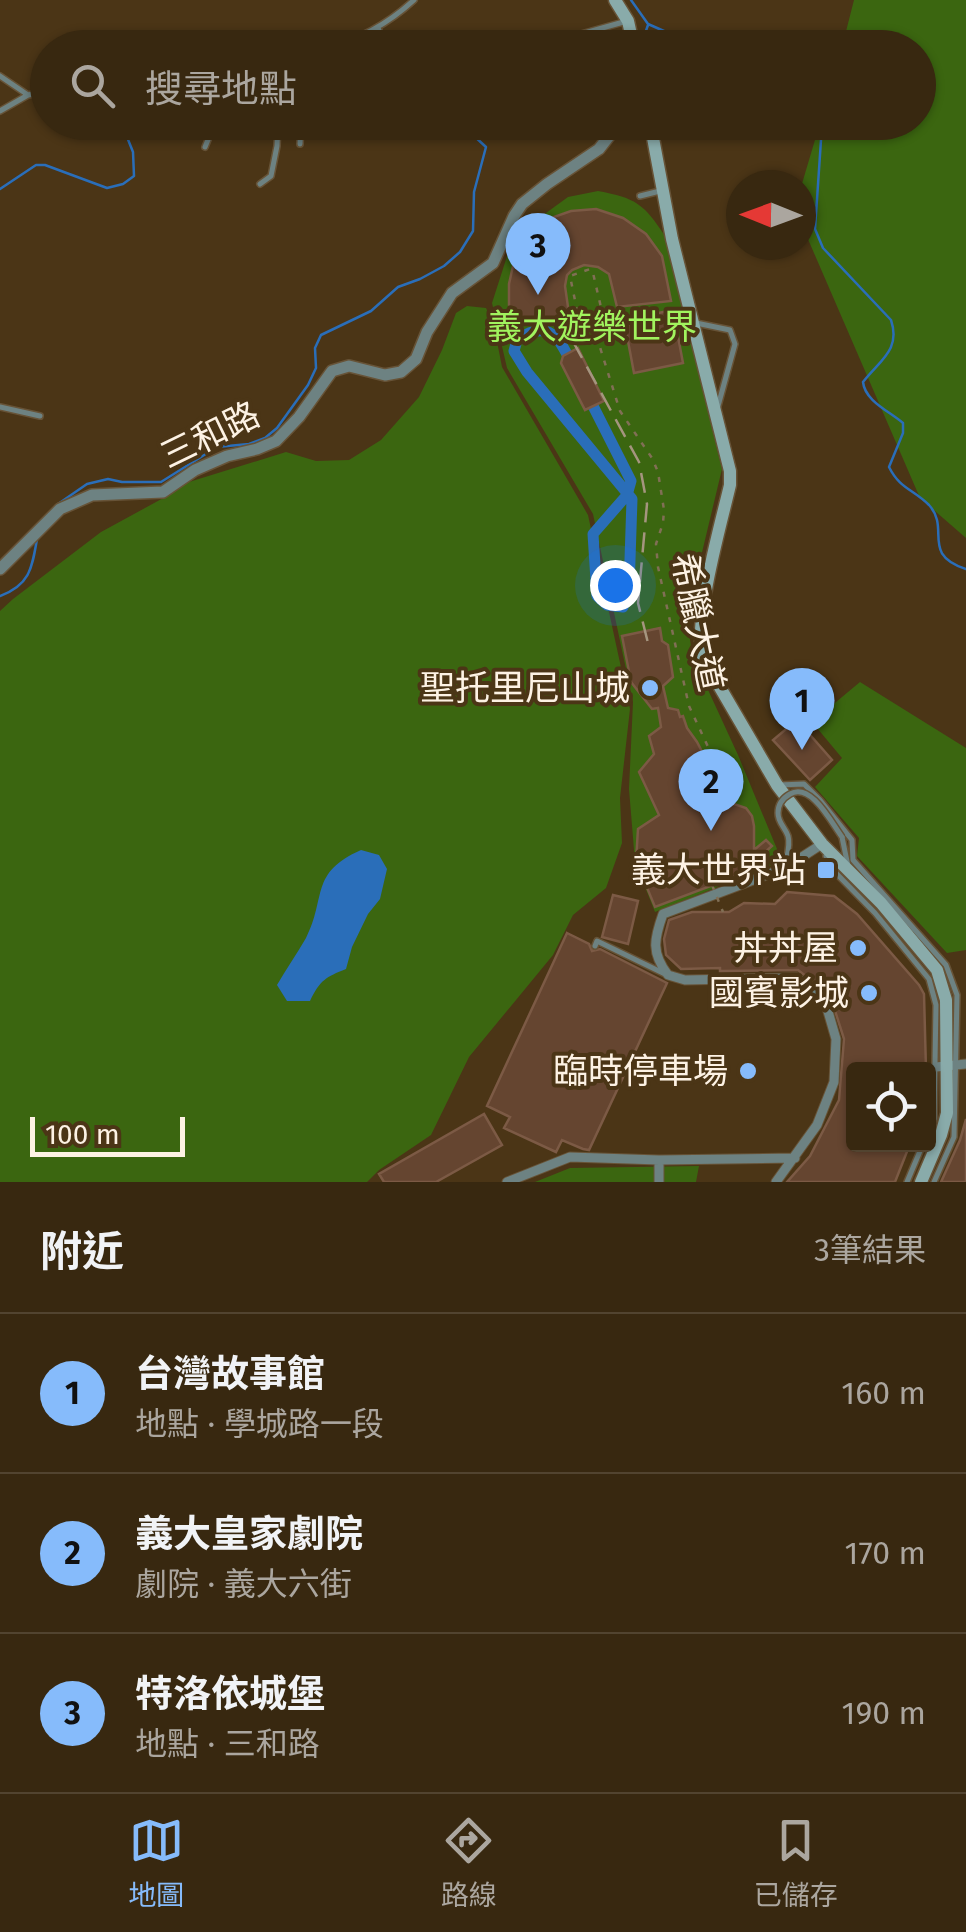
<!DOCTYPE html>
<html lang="zh-TW">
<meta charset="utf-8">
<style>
:root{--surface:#382810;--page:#43341e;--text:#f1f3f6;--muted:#aba69f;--line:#524430;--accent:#86bbfb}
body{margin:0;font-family:"Fira Sans","Noto Sans TC",sans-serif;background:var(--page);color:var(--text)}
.controls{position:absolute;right:30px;bottom:30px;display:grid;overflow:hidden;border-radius:10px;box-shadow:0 2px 8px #0004}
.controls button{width:90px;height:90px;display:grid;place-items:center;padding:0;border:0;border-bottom:2px solid var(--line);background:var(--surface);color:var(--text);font:50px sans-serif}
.compass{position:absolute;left:726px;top:170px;width:90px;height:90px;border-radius:50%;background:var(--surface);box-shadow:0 2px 8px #0004;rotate:271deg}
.scale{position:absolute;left:30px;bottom:25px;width:155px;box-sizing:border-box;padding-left:10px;border:5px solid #fdf2e4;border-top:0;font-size:28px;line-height:35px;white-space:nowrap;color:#fdf2e4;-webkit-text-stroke:8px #4b3516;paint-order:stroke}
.you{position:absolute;left:615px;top:585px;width:35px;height:35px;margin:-25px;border:8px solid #fff;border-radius:50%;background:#1a73e8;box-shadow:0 0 0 15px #1a73e833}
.badge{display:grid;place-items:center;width:65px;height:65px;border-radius:50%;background:var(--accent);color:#111;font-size:32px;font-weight:700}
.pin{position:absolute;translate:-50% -82px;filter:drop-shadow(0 2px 5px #0008)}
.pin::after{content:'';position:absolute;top:52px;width:35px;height:30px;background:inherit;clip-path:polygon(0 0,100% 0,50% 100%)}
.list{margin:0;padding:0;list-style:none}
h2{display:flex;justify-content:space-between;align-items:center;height:130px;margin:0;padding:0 40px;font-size:42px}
h2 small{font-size:32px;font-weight:400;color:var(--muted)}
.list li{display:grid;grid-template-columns:65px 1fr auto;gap:30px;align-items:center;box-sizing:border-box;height:160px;padding:0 40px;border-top:2px solid var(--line)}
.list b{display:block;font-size:38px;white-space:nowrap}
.list p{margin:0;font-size:32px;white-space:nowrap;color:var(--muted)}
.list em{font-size:32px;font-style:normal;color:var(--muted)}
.icon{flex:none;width:55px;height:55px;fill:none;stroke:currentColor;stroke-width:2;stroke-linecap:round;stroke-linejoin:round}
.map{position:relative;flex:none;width:966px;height:1182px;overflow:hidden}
.search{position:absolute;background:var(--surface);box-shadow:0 2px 8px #0004;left:30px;right:30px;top:30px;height:110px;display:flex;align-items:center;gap:25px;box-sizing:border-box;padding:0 35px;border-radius:55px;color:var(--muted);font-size:38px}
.sheet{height:610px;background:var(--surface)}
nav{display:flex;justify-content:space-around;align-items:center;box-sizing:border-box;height:140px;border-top:2px solid var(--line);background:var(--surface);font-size:28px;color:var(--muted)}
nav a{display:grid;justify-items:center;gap:5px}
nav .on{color:var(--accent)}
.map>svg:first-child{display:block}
.green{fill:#3b6610}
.water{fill:#2a6eb9}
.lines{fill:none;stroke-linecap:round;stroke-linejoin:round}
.stream{stroke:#2a6eb9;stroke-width:2.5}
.canal{stroke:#2a6eb9;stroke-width:11}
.building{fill:#654530;stroke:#7c5a45;stroke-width:2.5}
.service-casing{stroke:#675337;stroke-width:8}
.minor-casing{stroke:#675337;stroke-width:11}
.tertiary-casing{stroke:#675337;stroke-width:14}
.secondary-casing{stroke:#675337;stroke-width:15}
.path{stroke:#816f55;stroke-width:2.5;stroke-dasharray:5 8;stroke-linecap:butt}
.service{stroke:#6d8282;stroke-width:5}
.minor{stroke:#6d8282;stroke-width:9}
.tertiary{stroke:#6d8282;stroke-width:11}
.secondary{stroke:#89abaa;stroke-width:12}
.rail{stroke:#a5957f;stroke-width:2.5;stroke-dasharray:20 10;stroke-linecap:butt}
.service-bridge-casing{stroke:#675337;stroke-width:8;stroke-linecap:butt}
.path-bridge{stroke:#816f55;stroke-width:2.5;stroke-dasharray:5 8;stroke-linecap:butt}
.service-bridge{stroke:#6d8282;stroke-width:5}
.poi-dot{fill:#86bbfb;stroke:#4b3516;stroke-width:4}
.labels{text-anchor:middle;stroke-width:8;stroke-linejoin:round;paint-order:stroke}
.park-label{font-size:35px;fill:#a1f45e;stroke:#4b3516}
.street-label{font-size:35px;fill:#fdf2e4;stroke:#4b3516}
.poi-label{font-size:35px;fill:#fdf2e4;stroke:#4b3516;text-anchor:end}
</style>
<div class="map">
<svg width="966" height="1182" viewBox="0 0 966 1182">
<rect width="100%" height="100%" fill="#4b3516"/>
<path class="green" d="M 854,0 L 966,0 L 966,538 L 920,498 L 801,223 L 801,187 L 820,123 L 918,122 L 918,48 L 842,47 Z
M 598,191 C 636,198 644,204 665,236 L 722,469 L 687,615 L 692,655 L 738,755 L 782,861 L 655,912 L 635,862 L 629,789 L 633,702 L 593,514 L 507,368 L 492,303 L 510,247 L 535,221 L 568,197 Z
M 467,306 L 486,308 L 494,326 L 502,367 L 588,515 L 630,709 L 620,798 L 622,843 L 606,888 L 573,915 L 553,955 L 469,1057 L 431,1135 L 379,1170 L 367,1182 L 0,1182 L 0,611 L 13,599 L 101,532 L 167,496 L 189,482 L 286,452 L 316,461 L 349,460 L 381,440 L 419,397 L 442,350 L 456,313 Z
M 860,682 L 966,748 L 966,950 L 947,953 L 857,856 L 859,838 L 815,787 L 842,758 L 812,722 Z
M 699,1166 L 696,1182 L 535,1182 L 570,1168 Z"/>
<path class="water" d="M 361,850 L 379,855 L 387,869 L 380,899 L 368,914 L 352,947 L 346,969 C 326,977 320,980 310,1001 L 287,1001 L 277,985 C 286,969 297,954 306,938 C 327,897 309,873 361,850 Z"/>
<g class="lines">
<path class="stream" d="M 631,0 L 648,24 L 673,35 L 722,48
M 640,48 L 648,25
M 819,122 L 821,140 L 815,229 L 823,248 L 891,320 C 901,350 880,360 863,382 C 865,401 889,411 903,423 L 903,433 L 889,467 C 900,489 913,489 929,505 C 951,529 920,554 966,569
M 0,189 L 36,165 L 45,165 L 107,188 L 123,184 L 134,176 L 133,152 L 121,122
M 58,504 L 87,484 L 108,479 L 122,482 L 161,482 L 217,447 L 249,444 L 265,438 L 277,428 L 308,385 L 316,368 L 315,348 L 321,335 L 371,311 L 398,287 L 420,279 L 444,266 L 460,252 L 473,231 L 474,192 L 486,147 L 459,122
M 0,596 C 30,585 32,568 37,539"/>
<path class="canal" d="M 573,366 C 560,340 550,317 517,340 L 514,351 L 527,372 L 632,499 L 629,590 L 623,607 L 607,605 L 597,596 L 593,534 L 627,495
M 588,396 L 631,481 L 627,495"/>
</g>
<path class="building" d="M 596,209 L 623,218 L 646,234 L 662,256 L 671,301 L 617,307 L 609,274 L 598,267 L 584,265 L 572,270 L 567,275 L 565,286 L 569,314 L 515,326 L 509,305 L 509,284 L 515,257 L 529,234 L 548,219 L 571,211 Z
M 673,310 L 683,363 L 634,373 L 624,320 Z
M 578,348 L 604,401 L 585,410 L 561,363 L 563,356 Z
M 660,628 L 662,641 L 668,645 L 673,677 L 663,686 L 668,708 L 678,710 L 680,717 L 683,716 L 687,728 L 697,742 L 728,802 L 746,808 L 752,816 L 754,826 L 754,850 L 766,840 L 772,846 L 764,853 L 764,866 L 655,907 L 636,861 L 638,829 L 659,815 L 639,772 L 654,754 L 649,736 L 661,727 L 658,708 L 652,709 L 631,682 L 622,636 Z
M 797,720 L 832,760 L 810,780 L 773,740 Z
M 787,892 L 834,896 L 857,914 L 919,985 L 924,994 L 926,1070 L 854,1070 L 854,1144 L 910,1144 L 895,1182 L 787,1182 L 810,1156 L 839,1100 L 844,1039 L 830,995 L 798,970 L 720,971 L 720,968 L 681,969 L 666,955 L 664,939 L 669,920 L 692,912 L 729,912 L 744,903 L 775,904 Z
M 613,895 L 638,901 L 628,944 L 602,937 Z
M 567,933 L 589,944 L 592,951 L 600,949 L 667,983 L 589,1150 L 583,1149 L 562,1140 L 556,1152 L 504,1128 L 510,1117 L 487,1106 Z
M 484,1114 L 502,1145 L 436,1182 L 384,1182 L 379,1174 Z
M 966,1119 L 966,1182 L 941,1182 L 960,1140 Z"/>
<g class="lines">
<defs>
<path id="service" d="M 378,28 L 386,48
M 327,48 C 361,39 389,23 414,0
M 555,48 L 574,36 L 627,21
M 0,76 L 28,95
M 0,111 L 28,95 L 48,91
M 300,144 L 301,122
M 205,147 L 210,135 L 242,126 L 246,122
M 260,184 L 271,176 L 277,146 L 278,122
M 640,196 L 660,191
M 696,323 L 730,330 L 735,344 L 718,406
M 0,407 L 40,416
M 779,785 L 804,784 L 820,800 L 852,840 L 853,860 L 946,965 L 957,995 L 954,1137 L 934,1182
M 842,837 L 848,866
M 826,856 L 831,868 L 875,913 L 929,979 L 936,1005 L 934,1119 L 928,1133
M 595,946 L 597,941 L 665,974
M 907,1182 L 923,1144"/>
<path id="minor" d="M 936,1067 L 966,1064
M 659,1160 L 659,1182
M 507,1182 L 570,1157 L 659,1160 L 795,1158
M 776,1182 L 817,1125 L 834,1082 L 836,1039 L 825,1001 L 797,978 L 685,980 L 668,975 C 651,953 654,939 663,914 L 785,868 L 822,844"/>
<path id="tertiary" d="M 0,569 L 60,509 L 92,495 L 163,492 L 195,470 L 227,456 L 257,449 L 276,441 L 299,417 L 332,371 L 349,366 L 385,375 L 401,372 L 416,359 L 427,332 L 452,293 L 493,263 L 514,216 L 522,204 L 547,184 L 599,149 L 620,122"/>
<path id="secondary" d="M 615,0 L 628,21 L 634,48
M 650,122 L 672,239 L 730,471 L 730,485 C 721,524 691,627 704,660 L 777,785 L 822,844 L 881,903 L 937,970 L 946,1000 L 947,1113 L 941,1135 L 921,1182"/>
</defs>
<use href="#service" class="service-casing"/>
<use href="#minor" class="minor-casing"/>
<use href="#tertiary" class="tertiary-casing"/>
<use href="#secondary" class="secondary-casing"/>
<path class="path" d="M 593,325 L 601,322 L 603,316 L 593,273 L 590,269 L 570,276 L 578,315 L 583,323 L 593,325 L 620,411 L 652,458 L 658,472 L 664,510 L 663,523 L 656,544 L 658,567 L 689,706 L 709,749 L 707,760"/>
<use href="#service" class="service"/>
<use href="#minor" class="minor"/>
<use href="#tertiary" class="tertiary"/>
<use href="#secondary" class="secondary"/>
<path class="rail" d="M 558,314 L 639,462 L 647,504 L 638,603 L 648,643"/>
<defs>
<path id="service-bridge" d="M 785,868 C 786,859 791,845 788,836 C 785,827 778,823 778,813 C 778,804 783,798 790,794 C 811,782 831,822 842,837"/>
</defs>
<use href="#service-bridge" class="service-bridge-casing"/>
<path class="path-bridge" d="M 712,885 L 723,912"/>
<use href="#service-bridge" class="service-bridge"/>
</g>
<g class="poi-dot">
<circle cx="650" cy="688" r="10"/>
<rect x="816" y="860" width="20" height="20" rx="5"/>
<circle cx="858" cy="948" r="10"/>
<circle cx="869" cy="993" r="10"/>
<circle cx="748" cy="1071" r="10"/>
</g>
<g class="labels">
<g class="park-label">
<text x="592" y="339">義大遊樂世界</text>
</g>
<g class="street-label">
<text transform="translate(210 435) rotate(-26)" y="12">三和路</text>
<text transform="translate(698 622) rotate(78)" y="12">希臘大道</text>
</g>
<g class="poi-label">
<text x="630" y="700">聖托里尼山城</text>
<text x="806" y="882">義大世界站</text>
<text x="838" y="960">丼丼屋</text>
<text x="849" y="1005">國賓影城</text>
<text x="728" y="1083">臨時停車場</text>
</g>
</g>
</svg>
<div class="controls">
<button><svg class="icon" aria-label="locate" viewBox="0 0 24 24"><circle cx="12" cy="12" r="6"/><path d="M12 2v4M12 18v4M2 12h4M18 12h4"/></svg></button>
</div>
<svg class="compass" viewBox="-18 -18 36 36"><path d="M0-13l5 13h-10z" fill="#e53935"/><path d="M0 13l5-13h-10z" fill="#aba69f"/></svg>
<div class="scale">100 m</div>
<div class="you"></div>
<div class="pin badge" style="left:802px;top:750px">1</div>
<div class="pin badge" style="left:711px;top:831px">2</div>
<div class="pin badge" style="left:538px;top:295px">3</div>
<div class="search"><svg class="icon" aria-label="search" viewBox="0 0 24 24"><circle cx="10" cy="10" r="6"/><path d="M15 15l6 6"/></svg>搜尋地點</div>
</div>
<section class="sheet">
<h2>附近<small>3筆結果</small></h2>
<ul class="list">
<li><span class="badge">1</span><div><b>台灣故事館</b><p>地點 · 學城路一段</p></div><em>160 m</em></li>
<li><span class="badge">2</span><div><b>義大皇家劇院</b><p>劇院 · 義大六街</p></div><em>170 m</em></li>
<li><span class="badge">3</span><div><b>特洛依城堡</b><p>地點 · 三和路</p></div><em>190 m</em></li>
</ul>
</section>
<nav>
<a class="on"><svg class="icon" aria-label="map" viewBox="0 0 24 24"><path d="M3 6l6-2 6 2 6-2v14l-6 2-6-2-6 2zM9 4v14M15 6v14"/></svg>地圖</a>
<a><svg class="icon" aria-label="directions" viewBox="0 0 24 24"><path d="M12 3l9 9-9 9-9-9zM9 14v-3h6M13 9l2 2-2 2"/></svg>路線</a>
<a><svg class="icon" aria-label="saved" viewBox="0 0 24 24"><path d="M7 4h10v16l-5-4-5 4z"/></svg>已儲存</a>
</nav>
